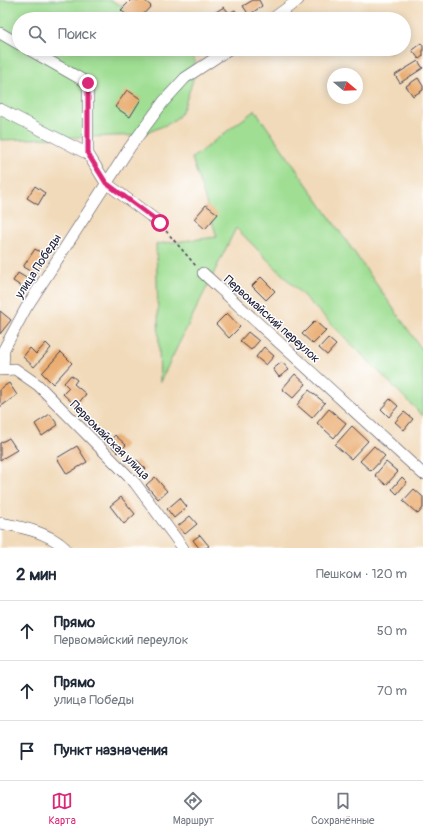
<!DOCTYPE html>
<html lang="ru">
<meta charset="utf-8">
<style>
:root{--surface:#fff;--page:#f6f6f7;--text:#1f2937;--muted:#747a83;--line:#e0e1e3;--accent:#db2777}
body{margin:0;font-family:Pangolin,sans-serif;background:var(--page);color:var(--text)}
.compass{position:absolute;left:327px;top:68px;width:36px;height:36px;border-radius:50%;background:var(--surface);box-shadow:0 2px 10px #0003;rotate:109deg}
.stop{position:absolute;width:12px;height:12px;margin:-9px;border:3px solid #db2777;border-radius:50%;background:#fff}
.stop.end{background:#db2777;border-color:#fff;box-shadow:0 1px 4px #0008}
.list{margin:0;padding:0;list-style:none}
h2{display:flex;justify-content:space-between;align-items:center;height:52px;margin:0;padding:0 16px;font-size:17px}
h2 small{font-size:13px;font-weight:400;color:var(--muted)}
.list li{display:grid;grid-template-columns:26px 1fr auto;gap:12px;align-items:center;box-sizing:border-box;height:60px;padding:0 16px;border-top:1px solid var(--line)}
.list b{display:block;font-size:15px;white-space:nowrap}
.list p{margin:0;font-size:13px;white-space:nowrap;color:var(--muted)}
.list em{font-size:13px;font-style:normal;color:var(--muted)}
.icon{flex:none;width:22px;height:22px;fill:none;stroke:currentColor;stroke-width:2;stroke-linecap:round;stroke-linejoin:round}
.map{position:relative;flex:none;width:423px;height:548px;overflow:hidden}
.search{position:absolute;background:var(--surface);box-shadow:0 2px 10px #0003;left:12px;right:12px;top:12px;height:44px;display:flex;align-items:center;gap:10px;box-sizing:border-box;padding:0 14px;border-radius:22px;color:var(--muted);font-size:15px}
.sheet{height:232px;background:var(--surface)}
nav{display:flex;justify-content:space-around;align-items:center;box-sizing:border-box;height:56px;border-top:1px solid var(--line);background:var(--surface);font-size:11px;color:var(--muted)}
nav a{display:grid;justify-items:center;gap:2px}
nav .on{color:var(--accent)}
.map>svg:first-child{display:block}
.green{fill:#9fde93;stroke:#608067}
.building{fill:#e9a96a}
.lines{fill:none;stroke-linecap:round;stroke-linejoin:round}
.minor-casing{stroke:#413e4e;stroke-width:12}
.path{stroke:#413e4e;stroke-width:1.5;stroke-dasharray:3 3;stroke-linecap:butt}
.minor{stroke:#fff;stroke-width:11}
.route{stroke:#db2777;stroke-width:5}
.labels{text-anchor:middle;stroke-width:3;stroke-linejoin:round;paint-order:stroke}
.street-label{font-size:12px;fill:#22223b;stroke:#fff}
</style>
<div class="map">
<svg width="423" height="548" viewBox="0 0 423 548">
<rect width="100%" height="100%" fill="#fff"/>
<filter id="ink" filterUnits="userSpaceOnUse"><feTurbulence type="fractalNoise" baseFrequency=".025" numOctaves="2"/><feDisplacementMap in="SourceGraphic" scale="8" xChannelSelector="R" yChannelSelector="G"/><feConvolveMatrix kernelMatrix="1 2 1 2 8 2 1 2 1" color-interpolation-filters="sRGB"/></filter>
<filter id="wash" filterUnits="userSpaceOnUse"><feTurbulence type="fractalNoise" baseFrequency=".012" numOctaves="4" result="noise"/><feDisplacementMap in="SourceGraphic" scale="16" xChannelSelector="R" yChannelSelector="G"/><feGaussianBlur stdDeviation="0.9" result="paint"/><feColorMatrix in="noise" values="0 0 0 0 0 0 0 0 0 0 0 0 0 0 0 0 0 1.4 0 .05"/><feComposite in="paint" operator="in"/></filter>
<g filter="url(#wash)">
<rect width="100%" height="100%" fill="#f1daba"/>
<path class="green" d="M 0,0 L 109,0 L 152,19 L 19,19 L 19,49 L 190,49 L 195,61 L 195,73 L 191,86 L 184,107 L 179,116 L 170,123 L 142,135 L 0,140 Z
M 255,110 L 423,351 L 423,416 L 236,228 L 160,382 L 156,244 L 217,237 L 192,158 Z"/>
<g id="blocks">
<path class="building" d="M 131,0 L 144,0 L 151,6 L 139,19 L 131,19 L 121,10 Z
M 253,0 L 259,0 L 262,6 L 249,15 L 243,6 Z
M 224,7 L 229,13 L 235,10 L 240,19 L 218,19 L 214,13 Z
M 421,43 L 423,46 L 423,56 L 419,59 L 412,50 Z
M 385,49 L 397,49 L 389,54 Z
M 418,61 L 423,68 L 400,83 L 395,75 Z
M 418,78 L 423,86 L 423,90 L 413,96 L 406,86 Z
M 127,90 L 141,99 L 130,117 L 115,107 Z
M 35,186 L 45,193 L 38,205 L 27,198 Z
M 206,205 L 218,214 L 205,229 L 194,219 Z
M 35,249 L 47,256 L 35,274 L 23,267 Z
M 18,273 L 28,279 L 22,287 L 13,281 Z
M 261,277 L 275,291 L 266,300 L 252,286 Z
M 0,311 L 11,320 L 0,334 Z
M 227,313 L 240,327 L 229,338 L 216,324 Z
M 315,321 L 326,331 L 313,344 L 302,334 Z
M 248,332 L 259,341 L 251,350 L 240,341 Z
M 328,338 L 336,345 L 327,355 L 319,348 Z
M 46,343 L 51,348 L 34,367 L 23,357 L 30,348 L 36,354 Z
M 264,347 L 274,356 L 266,365 L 256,357 Z
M 61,352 L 72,363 L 53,384 L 42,373 Z
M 282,362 L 289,370 L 279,377 L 273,369 Z
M 295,374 L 306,384 L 293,398 L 282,389 Z
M 71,375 L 77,380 L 74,384 L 86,394 L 76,406 L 63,394 L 69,388 L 64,383 Z
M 9,383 L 17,395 L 0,407 L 0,389 Z
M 309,390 L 325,403 L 312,418 L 297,405 Z
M 390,399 L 398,406 L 389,417 L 381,409 Z
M 329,409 L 346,423 L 334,438 L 317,423 Z
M 404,412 L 413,419 L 404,430 L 395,422 Z
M 50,414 L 58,425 L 42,436 L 35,424 Z
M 352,426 L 368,441 L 351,459 L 335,445 Z
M 115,435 L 126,445 L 118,453 L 108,443 Z
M 9,438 L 17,450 L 0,460 L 0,443 Z
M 77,446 L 87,462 L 67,474 L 57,458 Z
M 374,446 L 385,456 L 371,471 L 360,461 Z
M 137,460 L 146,469 L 140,475 L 131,465 Z
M 386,462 L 398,472 L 386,485 L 375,475 Z
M 155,477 L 167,491 L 158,499 L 146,485 Z
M 402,477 L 407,482 L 397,494 L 392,489 Z
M 414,489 L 423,497 L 423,508 L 418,514 L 403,501 Z
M 121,497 L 135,514 L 124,524 L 110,506 Z
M 180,498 L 187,507 L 174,518 L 167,509 Z
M 190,516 L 197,524 L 185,534 L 178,526 Z
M 200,535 L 209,546 L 206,548 L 199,548 L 193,540 Z"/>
</g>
</g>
<g filter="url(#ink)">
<use href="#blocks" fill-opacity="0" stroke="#413e4e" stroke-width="1"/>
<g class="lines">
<defs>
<path id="minor" d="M 272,19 L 298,0
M 0,33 L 19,44
M 28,49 L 88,83 L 88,154
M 0,109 L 88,154 L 106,183 L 160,223
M 203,273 L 423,474
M 3,368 L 4,349 L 26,308 L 130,147 L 164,101 L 185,78 L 229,49
M 0,370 L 15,369 L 38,385 L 135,483 L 183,548
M 0,523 C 22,527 48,532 65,548"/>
</defs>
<use href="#minor" class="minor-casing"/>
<path class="path" d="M 166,231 L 196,266"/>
<use href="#minor" class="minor"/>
</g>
</g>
<g class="lines" filter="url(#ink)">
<path class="route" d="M 88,83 L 88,154 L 106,183 L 160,223"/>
</g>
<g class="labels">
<g class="street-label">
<text transform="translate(38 266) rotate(-57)" y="4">улица Победы</text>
<text transform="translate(272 319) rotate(42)" y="4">Первомайский переулок</text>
<text transform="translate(110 440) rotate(45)" y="4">Первомайская улица</text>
</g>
</g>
</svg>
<svg class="compass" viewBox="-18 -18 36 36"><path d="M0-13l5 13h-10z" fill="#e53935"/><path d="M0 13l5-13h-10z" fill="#747a83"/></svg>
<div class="stop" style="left:160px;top:223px"></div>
<div class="stop end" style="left:88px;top:83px"></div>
<div class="search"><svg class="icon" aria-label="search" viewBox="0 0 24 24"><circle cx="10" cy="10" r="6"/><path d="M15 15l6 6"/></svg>Поиск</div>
</div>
<section class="sheet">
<h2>2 мин<small>Пешком · 120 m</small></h2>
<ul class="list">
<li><svg class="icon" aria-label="ahead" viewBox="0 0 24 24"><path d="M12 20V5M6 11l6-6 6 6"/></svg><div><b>Прямо</b><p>Первомайский переулок</p></div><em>50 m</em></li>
<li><svg class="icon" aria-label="ahead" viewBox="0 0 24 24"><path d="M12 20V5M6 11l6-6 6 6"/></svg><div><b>Прямо</b><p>улица Победы</p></div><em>70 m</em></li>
<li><svg class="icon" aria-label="arrive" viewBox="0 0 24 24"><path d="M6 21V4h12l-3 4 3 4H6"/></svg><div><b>Пункт назначения</b></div></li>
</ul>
</section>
<nav>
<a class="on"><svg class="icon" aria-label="map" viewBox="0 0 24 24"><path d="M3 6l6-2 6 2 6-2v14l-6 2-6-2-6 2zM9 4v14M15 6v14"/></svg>Карта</a>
<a><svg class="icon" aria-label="directions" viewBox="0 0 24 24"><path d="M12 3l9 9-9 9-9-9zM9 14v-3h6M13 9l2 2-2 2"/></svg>Маршрут</a>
<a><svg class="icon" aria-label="saved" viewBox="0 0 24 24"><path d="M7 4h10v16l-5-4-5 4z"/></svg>Сохранённые</a>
</nav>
